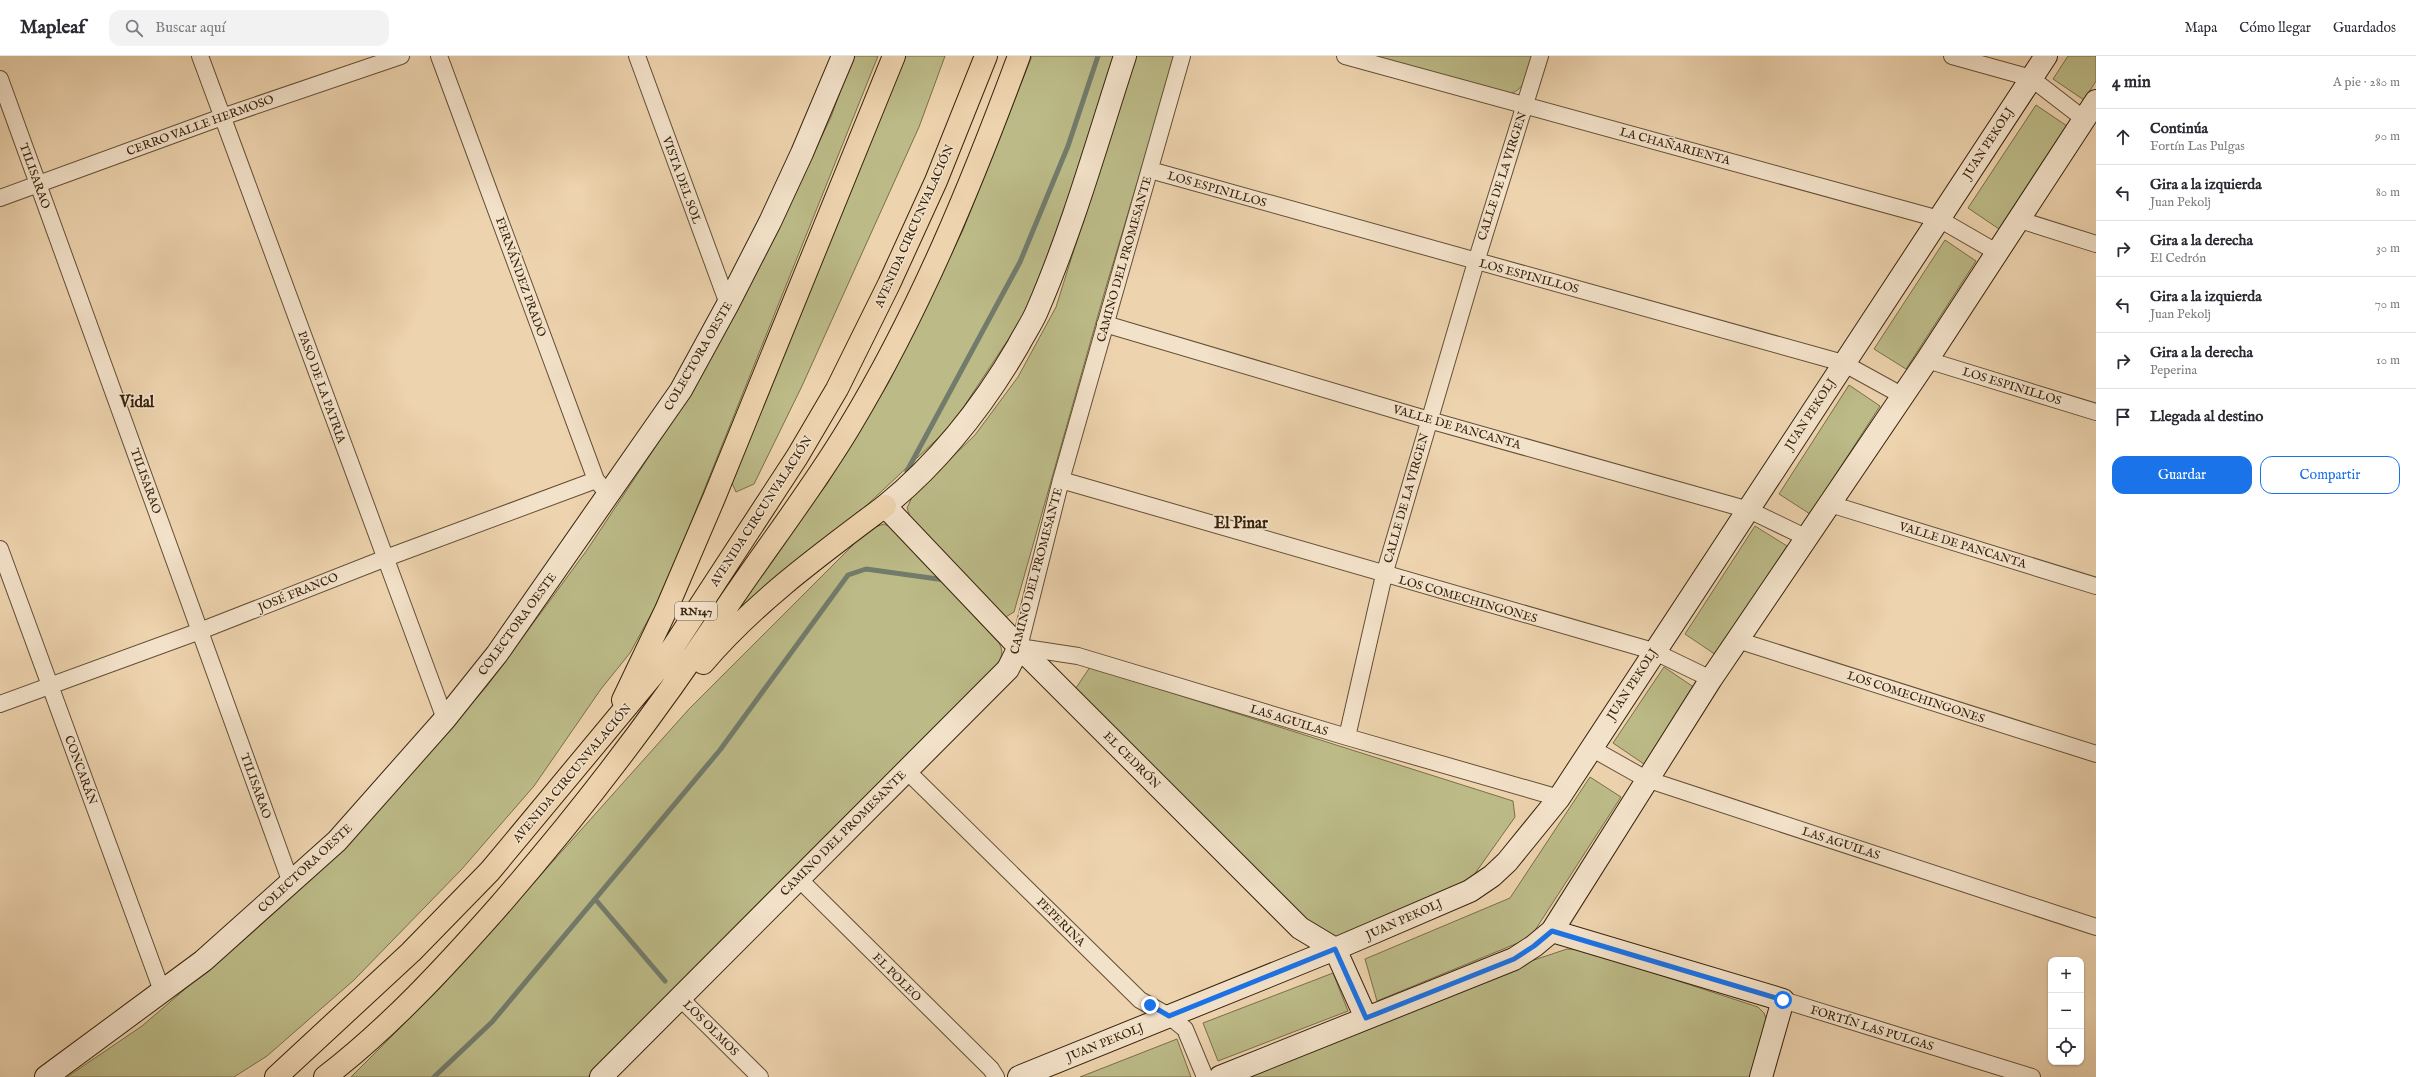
<!DOCTYPE html>
<html lang="es">
<meta charset="utf-8">
<style>
:root{--surface:#fff;--page:#f2f2f3;--text:#2b2b33;--muted:#7c7c81;--line:#e1e1e2;--accent:#1a73e8}
body{margin:0;font-family:"IM FELL English",serif;background:var(--page);color:var(--text)}
.controls{position:absolute;right:12px;bottom:12px;display:grid;overflow:hidden;border-radius:8px;box-shadow:0 1px 3px #0004}
.controls button{width:36px;height:36px;display:grid;place-items:center;padding:0;border:0;border-bottom:1px solid var(--line);background:var(--surface);color:var(--text);font:20px sans-serif}
.stop{position:absolute;width:12px;height:12px;margin:-9px;border:3px solid #1a73e8;border-radius:50%;background:#fff}
.stop.end{background:#1a73e8;border-color:#fff;box-shadow:0 1px 4px #0008}
.list{margin:0;padding:0;list-style:none}
h2{display:flex;justify-content:space-between;align-items:center;height:52px;margin:0;padding:0 16px;font-size:17px}
h2 small{font-size:13px;font-weight:400;color:var(--muted)}
.list li{display:grid;grid-template-columns:26px 1fr auto;gap:12px;align-items:center;box-sizing:border-box;height:56px;padding:0 16px;border-top:1px solid var(--line)}
.list b{display:block;font-size:15px;white-space:nowrap}
.list p{margin:0;font-size:13px;white-space:nowrap;color:var(--muted)}
.list em{font-size:13px;font-style:normal;color:var(--muted)}
.actions{display:flex;gap:8px;padding:12px 16px}
.actions a{flex:1;padding:9px 0;border:1px solid var(--accent);border-radius:12px;text-align:center;font-size:14px;color:var(--accent)}
.actions .main{background:var(--accent);color:#fff}
.icon{flex:none;width:22px;height:22px;fill:none;stroke:currentColor;stroke-width:2;stroke-linecap:round;stroke-linejoin:round}
.map{position:relative;flex:none;width:2096px;height:1021px;overflow:hidden}
header{display:flex;align-items:center;gap:24px;box-sizing:border-box;height:56px;padding:0 20px;background:var(--surface);border-bottom:1px solid var(--line)}
header strong{font-size:19px}
nav{display:flex;gap:22px;margin-inline-start:auto;font-size:14px}
.search{width:280px;height:36px;background:var(--page);display:flex;align-items:center;gap:10px;box-sizing:border-box;padding:0 14px;border-radius:12px;color:var(--muted);font-size:15px}
main{display:flex}
aside{flex:1;background:var(--surface)}
.map>svg:first-child{display:block}
.green{fill:#bcbb88;stroke:#7a6f4a}
.lines{fill:none;stroke-linecap:round;stroke-linejoin:round}
.stream{stroke:#727c6c;stroke-width:5}
.street-casing{stroke:#644f35;stroke-width:18}
.secondary-casing{stroke:#37230d;stroke-width:24}
.highway-casing{stroke:#37230d;stroke-width:24}
.street{stroke:#f3e2ca;stroke-width:16}
.secondary{stroke:#f3e2ca;stroke-width:22}
.highway{stroke:#edd3ae;stroke-width:22}
.route{stroke:#1a73e8;stroke-width:5}
.labels{text-anchor:middle;stroke-width:3;stroke-linejoin:round;paint-order:stroke}
.shield{fill:#f3e2ca;stroke:#6f5c46;stroke-width:1}
.shield-label{font-size:11px;font-weight:bold;fill:#37230d}
.street-label{font-size:12px;fill:#37230d;stroke:#f3e2ca}
.district-label{font-size:16px;font-weight:bold;fill:#37230d;stroke:#f3e2ca}
</style>
<header>
<strong>Mapleaf</strong>
<div class="search"><svg class="icon" aria-label="search" viewBox="0 0 24 24"><circle cx="10" cy="10" r="6"/><path d="M15 15l6 6"/></svg>Buscar aquí</div>
<nav><a>Mapa</a><a>Cómo llegar</a><a>Guardados</a></nav>
</header>
<main>
<div class="map">
<svg width="2096" height="1021" viewBox="0 0 2096 1021">
<rect width="100%" height="100%" fill="#edd3ae"/>
<filter id="stains"><feTurbulence type="fractalNoise" baseFrequency=".005" numOctaves="4"/><feColorMatrix values="0 0 0 0 .2 0 0 0 0 .09 0 0 0 0 .02 0 0 0 .5 -.17"/></filter>
<radialGradient id="worn" r=".72"><stop offset=".6" stop-color="#630" stop-opacity="0"/><stop offset="1" stop-color="#630" stop-opacity=".3"/></radialGradient>
<path class="green" d="M 853,0 L 878,0 L 688,474 L 655,551 L 630,597 L 601,633 L 534,730 L 461,814 L 354,924 L 267,1000 L 234,1021 L 67,1021 L 142,970 L 227,897 L 363,772 L 487,630 L 587,494 L 682,351 L 761,207 L 831,61 Z
M 900,0 L 945,0 L 919,71 L 802,330 L 754,428 L 736,436 L 731,425 Z
M 1032,0 L 1115,0 L 1072,138 L 1031,249 L 951,370 L 867,449 L 789,510 L 712,583 L 827,428 L 889,326 L 963,174 Z
M 1135,0 L 1175,0 L 1106,231 L 1014,556 L 1004,562 L 912,466 L 907,452 L 913,439 L 975,379 L 1018,321 L 1056,251 Z
M 1374,0 L 1533,0 C 1528,16 1527,32 1510,38 Z
M 2068,0 L 2096,0 L 2096,25 L 2084,44 L 2053,23 Z
M 2036,49 L 2067,70 L 1999,173 L 1968,152 Z
M 1945,184 L 1976,205 L 1906,313 L 1874,293 Z
M 1849,329 L 1880,350 L 1810,458 L 1779,438 Z
M 884,468 L 892,472 L 999,587 C 1004,596 1002,601 996,610 L 588,1021 L 351,1021 L 438,934 L 689,653 L 869,473 Z
M 1755,470 L 1787,490 L 1716,599 L 1685,578 Z
M 1090,611 L 1513,745 L 1515,761 L 1469,826 L 1346,881 L 1330,882 L 1319,879 L 1076,632 Z
M 1664,611 L 1695,632 L 1644,708 L 1613,687 Z
M 1590,721 L 1621,741 L 1530,882 L 1377,945 L 1365,903 L 1510,842 Z
M 1567,893 L 1583,894 L 1758,951 L 1764,957 L 1768,967 L 1751,1021 L 1243,1021 L 1525,907 Z
M 1333,917 L 1348,955 L 1218,1005 L 1203,967 Z
M 1177,983 L 1191,1021 L 1080,1021 Z"/>
<g class="lines">
<path class="stream" d="M 907,415 L 1020,206 L 1068,90 L 1098,0
M 595,843 L 665,925
M 434,1021 L 492,966 L 720,694 L 848,519 L 866,513 L 945,524"/>
<defs>
<path id="street" d="M 200,0 L 445,663
M 439,0 L 596,424 L 603,432
M 637,0 L 728,248
M 1182,0 L 1061,424 L 1019,591 L 1078,600 L 1347,681 L 1559,742
M 1345,0 L 1939,163 L 1998,197
M 1952,0 L 2031,22 L 2084,63
M 0,23 L 291,827
M 1150,114 L 1843,307 L 1903,340
M 0,142 L 222,61 L 401,0
M 2020,164 L 2096,188
M 1105,268 L 1429,364 L 1749,454 L 1805,481
M 1927,304 L 2096,356
M 1061,424 L 1653,595 L 1711,623
M 1830,448 L 2096,530
M 0,493 L 162,935
M 1737,584 L 2096,698
M 0,648 L 200,575 L 386,502 L 596,424
M 1347,681 L 1384,519 L 1476,206 L 1540,0
M 1591,692 L 1646,723 L 2096,871
M 906,714 L 1140,944 L 1169,960 L 1185,973 L 1205,1021
M 798,822 L 991,1013 L 996,1021
M 679,941 L 760,1021
M 1783,944 L 2032,1021"/>
<path id="secondary" d="M 1125,0 C 1097,86 1073,172 1037,255 C 1032,267 1024,278 1018,290 C 983,350 939,406 885,450 L 1019,591 L 1300,872 L 1335,893 L 1366,962
M 1552,875 L 1783,944 L 1761,1021
M 46,1021 L 203,905 L 337,785 L 445,663 L 497,598 L 681,334 L 728,248 L 770,166 L 802,97 L 843,0
M 601,1021 L 1008,613 L 1019,591
M 1019,1021 L 1335,893 L 1470,835 L 1492,820 L 1507,806 L 1559,742 L 2046,0
M 1220,1021 L 1514,903 L 1534,890 L 1552,875 L 1711,623 L 1927,304 L 2096,45"/>
<path id="highway" d="M 703,607 C 756,545 821,498 885,450
M 623,644 L 666,554 L 714,442 L 894,0
M 276,1021 L 411,896 L 490,815 L 662,608 L 797,401 L 837,333 L 889,228 L 936,125 L 986,0
M 325,1021 C 389,972 446,910 499,850 C 579,758 652,663 720,561 C 762,497 810,437 850,370 C 920,254 972,127 1019,0"/>
</defs>
<use href="#street" class="street-casing"/>
<use href="#secondary" class="secondary-casing"/>
<use href="#highway" class="highway-casing"/>
<use href="#street" class="street"/>
<use href="#secondary" class="secondary"/>
<use href="#highway" class="highway"/>
</g>
<g class="lines">
<path class="route" d="M 1150,949 L 1169,960 L 1335,893 L 1366,962 L 1514,903 L 1534,890 L 1552,875 L 1783,944"/>
</g>
<g class="labels">
<rect class="shield" x="675" y="546" width="42" height="18" rx="3"/>
<g class="shield-label">
<text x="696" y="559">RN147</text>
</g>
<g class="street-label">
<text transform="translate(200 69) rotate(-20)" y="4">CERRO VALLE HERMOSO</text>
<text transform="translate(1988 87) rotate(-57)" y="4">JUAN PEKOLJ</text>
<text transform="translate(1675 90) rotate(15)" y="4">LA CHAÑARIENTA</text>
<text transform="translate(35 120) rotate(70)" y="4">TILISARAO</text>
<text transform="translate(1502 120) rotate(-72)" y="4">CALLE DE LA VIRGEN</text>
<text transform="translate(682 124) rotate(70)" y="4">VISTA DEL SOL</text>
<text transform="translate(1217 133) rotate(16)" y="4">LOS ESPINILLOS</text>
<text transform="translate(914 170) rotate(-66)" y="4">AVENIDA CIRCUNVALACIÓN</text>
<text transform="translate(1124 203) rotate(-74)" y="4">CAMINO DEL PROMESANTE</text>
<text transform="translate(1529 220) rotate(15)" y="4">LOS ESPINILLOS</text>
<text transform="translate(521 221) rotate(70)" y="4">FERNÁNDEZ PRADO</text>
<text transform="translate(698 300) rotate(-60)" y="4">COLECTORA OESTE</text>
<text transform="translate(2012 330) rotate(17)" y="4">LOS ESPINILLOS</text>
<text transform="translate(322 331) rotate(70)" y="4">PASO DE LA PATRIA</text>
<text transform="translate(1810 358) rotate(-57)" y="4">JUAN PEKOLJ</text>
<text transform="translate(1457 371) rotate(16)" y="4">VALLE DE PANCANTA</text>
<text transform="translate(146 425) rotate(70)" y="4">TILISARAO</text>
<text transform="translate(1406 442) rotate(-74)" y="4">CALLE DE LA VIRGEN</text>
<text transform="translate(761 455) rotate(-57)" y="4">AVENIDA CIRCUNVALACIÓN</text>
<text transform="translate(1963 489) rotate(17)" y="4">VALLE DE PANCANTA</text>
<text transform="translate(1036 515) rotate(-75)" y="4">CAMINO DEL PROMESANTE</text>
<text transform="translate(298 536) rotate(-22)" y="4">JOSÉ FRANCO</text>
<text transform="translate(1468 543) rotate(16)" y="4">LOS COMECHINGONES</text>
<text transform="translate(517 568) rotate(-54)" y="4">COLECTORA OESTE</text>
<text transform="translate(1632 628) rotate(-57)" y="4">JUAN PEKOLJ</text>
<text transform="translate(1916 641) rotate(18)" y="4">LOS COMECHINGONES</text>
<text transform="translate(1289 664) rotate(17)" y="4">LAS AGUILAS</text>
<text transform="translate(1132 704) rotate(45)" y="4">EL CEDRÓN</text>
<text transform="translate(81 714) rotate(70)" y="4">CONCARÁN</text>
<text transform="translate(572 717) rotate(-50)" y="4">AVENIDA CIRCUNVALACIÓN</text>
<text transform="translate(256 730) rotate(70)" y="4">TILISARAO</text>
<text transform="translate(843 777) rotate(-45)" y="4">CAMINO DEL PROMESANTE</text>
<text transform="translate(1841 787) rotate(18)" y="4">LAS AGUILAS</text>
<text transform="translate(305 812) rotate(-43)" y="4">COLECTORA OESTE</text>
<text transform="translate(1404 863) rotate(-24)" y="4">JUAN PEKOLJ</text>
<text transform="translate(1061 866) rotate(45)" y="4">PEPERINA</text>
<text transform="translate(897 921) rotate(45)" y="4">EL POLEO</text>
<text transform="translate(711 972) rotate(45)" y="4">LOS OLMOS</text>
<text transform="translate(1872 972) rotate(17)" y="4">FORTÍN LAS PULGAS</text>
<text transform="translate(1105 986) rotate(-22)" y="4">JUAN PEKOLJ</text>
</g>
<g class="district-label">
<text x="137" y="351">Vidal</text>
<text x="1241" y="472">El Pinar</text>
</g>
</g>
<rect width="100%" height="100%" filter="url(#stains)"/>
<rect width="100%" height="100%" fill="url(#worn)"/>
</svg>
<div class="controls">
<button>+</button>
<button>−</button>
<button><svg class="icon" aria-label="locate" viewBox="0 0 24 24"><circle cx="12" cy="12" r="6"/><path d="M12 2v4M12 18v4M2 12h4M18 12h4"/></svg></button>
</div>
<div class="stop" style="left:1783px;top:944px"></div>
<div class="stop end" style="left:1150px;top:949px"></div>
</div>
<aside>
<h2>4 min<small>A pie · 280 m</small></h2>
<ul class="list">
<li><svg class="icon" aria-label="ahead" viewBox="0 0 24 24"><path d="M12 20V5M6 11l6-6 6 6"/></svg><div><b>Continúa</b><p>Fortín Las Pulgas</p></div><em>90 m</em></li>
<li><svg class="icon" aria-label="left" viewBox="0 0 24 24"><path d="M17 20v-9H6M10 6l-5 5 5 5"/></svg><div><b>Gira a la izquierda</b><p>Juan Pekolj</p></div><em>80 m</em></li>
<li><svg class="icon" aria-label="right" viewBox="0 0 24 24"><path d="M7 20v-9h11M14 6l5 5-5 5"/></svg><div><b>Gira a la derecha</b><p>El Cedrón</p></div><em>30 m</em></li>
<li><svg class="icon" aria-label="left" viewBox="0 0 24 24"><path d="M17 20v-9H6M10 6l-5 5 5 5"/></svg><div><b>Gira a la izquierda</b><p>Juan Pekolj</p></div><em>70 m</em></li>
<li><svg class="icon" aria-label="right" viewBox="0 0 24 24"><path d="M7 20v-9h11M14 6l5 5-5 5"/></svg><div><b>Gira a la derecha</b><p>Peperina</p></div><em>10 m</em></li>
<li><svg class="icon" aria-label="arrive" viewBox="0 0 24 24"><path d="M6 21V4h12l-3 4 3 4H6"/></svg><div><b>Llegada al destino</b></div></li>
</ul>
<div class="actions"><a class="main">Guardar</a><a>Compartir</a></div>
</aside>
</main>
